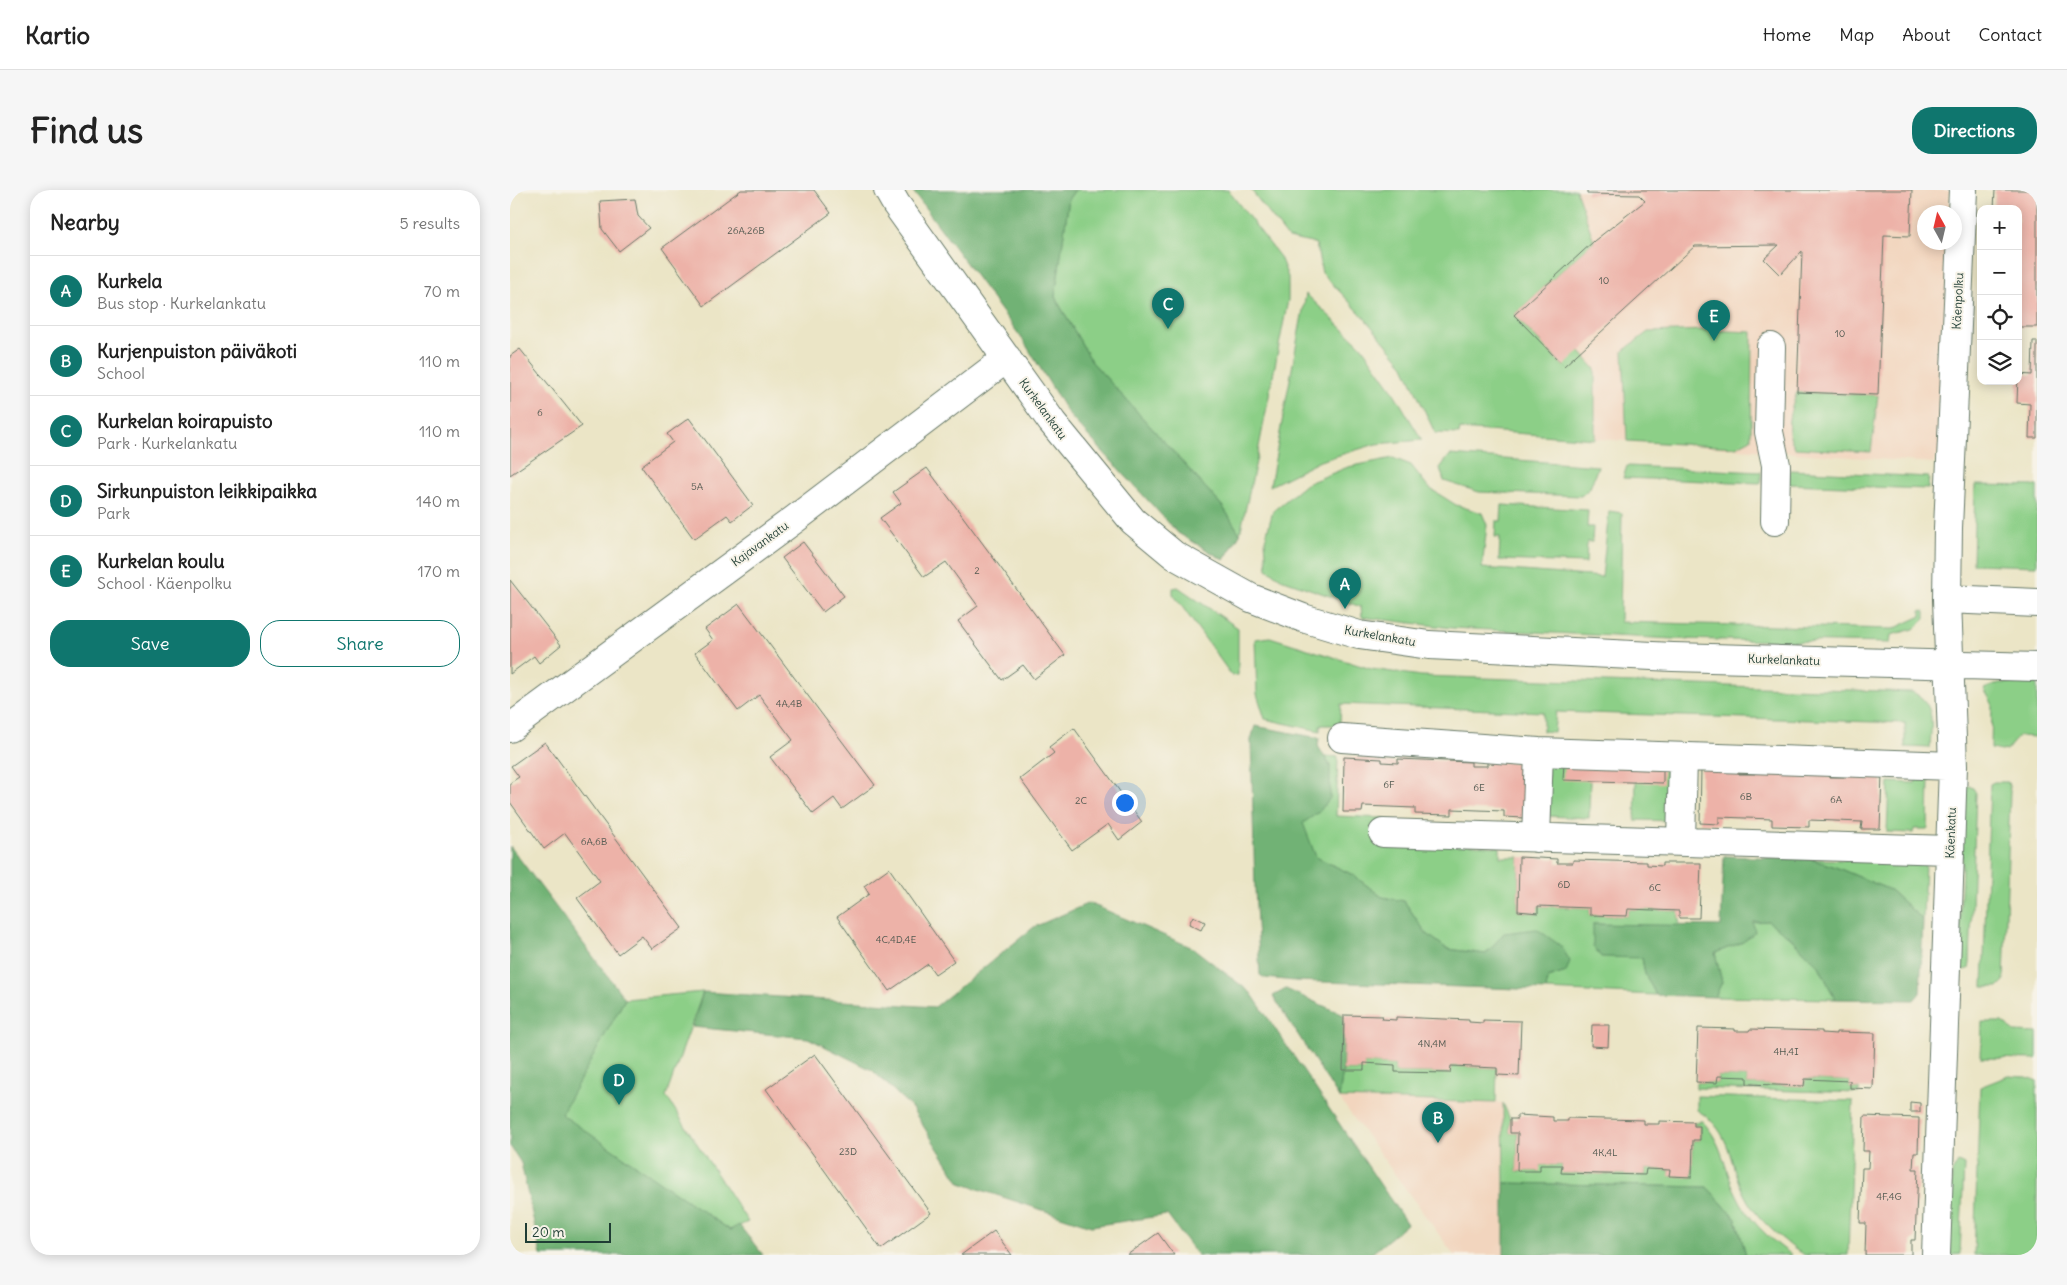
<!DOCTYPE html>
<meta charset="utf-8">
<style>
:root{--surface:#fff;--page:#f6f6f6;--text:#222;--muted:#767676;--line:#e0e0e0;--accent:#0f766e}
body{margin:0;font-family:Delius,sans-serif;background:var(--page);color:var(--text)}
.controls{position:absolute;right:15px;top:15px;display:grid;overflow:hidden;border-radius:10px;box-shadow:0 2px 12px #0003}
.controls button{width:45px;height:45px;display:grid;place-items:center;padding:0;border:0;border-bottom:1px solid var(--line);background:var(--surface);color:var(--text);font:25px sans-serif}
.compass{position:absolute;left:1407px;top:15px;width:45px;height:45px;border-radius:50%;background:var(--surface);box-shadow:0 2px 12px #0003;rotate:352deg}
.scale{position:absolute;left:15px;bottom:12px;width:86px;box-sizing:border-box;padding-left:5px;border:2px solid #1f3d34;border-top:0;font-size:14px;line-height:18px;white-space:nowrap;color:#1f3d34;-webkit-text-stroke:4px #f7f3e8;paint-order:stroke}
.you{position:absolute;left:614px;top:612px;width:18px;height:18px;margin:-12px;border:4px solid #fff;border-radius:50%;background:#1a73e8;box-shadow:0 0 0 8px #1a73e833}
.badge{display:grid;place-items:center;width:32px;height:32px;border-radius:50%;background:var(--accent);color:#fff;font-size:16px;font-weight:700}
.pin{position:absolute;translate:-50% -41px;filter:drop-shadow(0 1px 2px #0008)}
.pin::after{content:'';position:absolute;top:26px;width:18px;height:15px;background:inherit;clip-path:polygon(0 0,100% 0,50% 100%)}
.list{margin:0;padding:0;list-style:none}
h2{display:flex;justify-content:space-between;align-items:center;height:65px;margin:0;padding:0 20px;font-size:21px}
h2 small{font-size:16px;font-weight:400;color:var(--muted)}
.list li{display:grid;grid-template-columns:32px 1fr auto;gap:15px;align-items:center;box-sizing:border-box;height:70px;padding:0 20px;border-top:1px solid var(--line)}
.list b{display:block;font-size:19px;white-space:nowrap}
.list p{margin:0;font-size:16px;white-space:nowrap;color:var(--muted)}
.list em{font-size:16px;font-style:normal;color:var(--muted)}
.actions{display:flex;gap:10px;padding:15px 20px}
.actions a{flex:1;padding:11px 0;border:1px solid var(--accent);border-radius:20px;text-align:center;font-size:18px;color:var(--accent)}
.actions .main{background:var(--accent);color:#fff}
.icon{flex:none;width:28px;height:28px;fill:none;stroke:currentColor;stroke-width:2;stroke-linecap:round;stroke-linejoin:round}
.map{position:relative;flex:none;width:1527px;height:1065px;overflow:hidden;border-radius:20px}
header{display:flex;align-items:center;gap:30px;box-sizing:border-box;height:70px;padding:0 25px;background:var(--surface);border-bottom:1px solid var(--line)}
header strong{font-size:24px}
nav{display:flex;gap:28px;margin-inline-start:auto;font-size:18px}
.intro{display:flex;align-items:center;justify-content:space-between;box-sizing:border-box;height:120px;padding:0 30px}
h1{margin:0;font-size:35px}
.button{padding:12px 22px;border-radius:20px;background:var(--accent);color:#fff;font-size:18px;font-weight:700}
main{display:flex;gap:30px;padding:0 30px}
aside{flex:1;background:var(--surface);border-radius:20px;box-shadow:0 2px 12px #0003}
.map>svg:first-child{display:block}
.built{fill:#f2d5be}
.green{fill:#8ccf87;stroke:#56865e}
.forest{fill:#71b274;stroke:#487854}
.building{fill:#edb2a8}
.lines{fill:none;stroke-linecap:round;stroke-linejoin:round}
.minor-casing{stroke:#667867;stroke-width:30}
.minor{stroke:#fff;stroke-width:28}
.labels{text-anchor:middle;stroke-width:4;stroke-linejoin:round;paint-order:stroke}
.number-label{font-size:10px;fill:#525a51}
.street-label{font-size:12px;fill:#1f3d34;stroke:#f7f3e8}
</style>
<header>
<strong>Kartio</strong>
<nav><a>Home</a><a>Map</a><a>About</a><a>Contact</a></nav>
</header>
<div class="intro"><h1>Find us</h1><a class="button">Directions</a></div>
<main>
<aside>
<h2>Nearby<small>5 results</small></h2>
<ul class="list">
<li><span class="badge">A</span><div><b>Kurkela</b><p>Bus stop · Kurkelankatu</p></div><em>70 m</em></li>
<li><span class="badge">B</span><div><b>Kurjenpuiston päiväkoti</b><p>School</p></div><em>110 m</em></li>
<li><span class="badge">C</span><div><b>Kurkelan koirapuisto</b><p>Park · Kurkelankatu</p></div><em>110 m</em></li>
<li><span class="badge">D</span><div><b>Sirkunpuiston leikkipaikka</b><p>Park</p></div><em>140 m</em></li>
<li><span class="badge">E</span><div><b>Kurkelan koulu</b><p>School · Käenpolku</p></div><em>170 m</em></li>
</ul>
<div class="actions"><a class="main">Save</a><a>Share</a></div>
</aside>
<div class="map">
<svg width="1527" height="1065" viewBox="0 0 1527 1065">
<rect width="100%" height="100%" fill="#f7f3e8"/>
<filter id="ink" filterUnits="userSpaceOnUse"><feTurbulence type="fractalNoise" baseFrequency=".02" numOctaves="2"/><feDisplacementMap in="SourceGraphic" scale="10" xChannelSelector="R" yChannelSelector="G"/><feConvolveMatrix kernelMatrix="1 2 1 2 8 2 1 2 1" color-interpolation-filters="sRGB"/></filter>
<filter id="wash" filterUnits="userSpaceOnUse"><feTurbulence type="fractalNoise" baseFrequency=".0096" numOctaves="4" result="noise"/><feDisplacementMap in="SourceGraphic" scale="20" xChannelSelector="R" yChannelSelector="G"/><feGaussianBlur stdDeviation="1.12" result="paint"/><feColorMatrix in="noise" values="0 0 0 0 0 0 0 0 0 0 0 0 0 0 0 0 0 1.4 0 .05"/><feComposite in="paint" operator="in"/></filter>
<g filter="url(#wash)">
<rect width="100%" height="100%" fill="#ebe5c6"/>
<path class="built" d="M 1066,0 L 1440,0 L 1439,22 L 1414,22 L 1414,52 L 1438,53 L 1430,260 L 1423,273 L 950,239 L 1004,125 L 1084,51 Z
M 829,908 L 993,913 L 994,1065 L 944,1065 Z"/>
<path class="green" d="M 565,0 L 718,0 L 770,67 L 778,87 L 778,110 L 747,267 L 730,344 L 713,317 L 582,172 L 545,107 L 559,8 Z
M 741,0 L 1066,0 L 1084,51 L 1004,125 L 1053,176 L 1069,161 L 1085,179 L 1085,249 L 950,239 L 949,244 L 925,243 L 893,174 L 851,124 L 812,83 L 806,54 L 778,48 Z
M 796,104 L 851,156 L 881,198 L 912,250 L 866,254 L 810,271 L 760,296 Z
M 1195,140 L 1242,142 L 1241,249 L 1226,257 L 1117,251 L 1113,161 L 1138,142 Z
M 1287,202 L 1368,205 L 1361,262 L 1285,258 C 1273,237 1280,223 1287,202 Z
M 940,265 L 1088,276 L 1080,298 L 1071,306 L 969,302 L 934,291 L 930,278 Z
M 883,268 L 901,275 L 919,298 L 946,315 L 972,323 L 977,335 L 972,378 L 1092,387 L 1099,321 L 1112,323 L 1110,432 L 1383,439 L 1411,426 L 1411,420 L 1415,421 L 1415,429 L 1404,439 L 1381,445 L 1380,453 L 1164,449 L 942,438 L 852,427 L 851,417 L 774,390 L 757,379 L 755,350 L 763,321 L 796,294 L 838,277 Z
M 1117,276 L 1251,282 L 1251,293 L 1113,288 Z
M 1280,280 L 1419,287 L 1418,299 L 1278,294 Z
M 1465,295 L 1527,296 L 1527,376 L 1463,374 Z
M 992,315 L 1078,320 L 1077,337 L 1083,337 L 1082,352 L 1077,352 L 1076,373 L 989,370 L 990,347 L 985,347 L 986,331 L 991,331 Z
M 668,397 L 728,438 L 728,485 L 722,486 L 663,404 L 663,398 Z
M 760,447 L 861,479 L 911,486 L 1402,502 C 1427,513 1421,536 1420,558 L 1395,557 L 1395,533 L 1046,522 L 1044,542 L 1033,541 L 1033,522 L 831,514 L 830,535 L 810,535 L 810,541 L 755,529 L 747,504 L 745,449 Z
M 1489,493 L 1527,493 L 1527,547 L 1508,546 L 1497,560 L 1491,561 L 1481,559 L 1482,513 L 1474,499 Z
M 814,566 L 828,567 L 826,626 L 875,628 L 874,648 L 990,657 L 990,667 L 1009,667 L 1008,721 L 1027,723 L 1028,716 L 1080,718 L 1080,725 L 1117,726 L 1118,719 L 1169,721 L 1169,736 L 1083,734 L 1132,768 L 1135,784 L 1146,805 L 1036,800 L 1038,788 L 1056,782 L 994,743 L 976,764 L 937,759 L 916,743 L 894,711 L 872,707 L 843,685 L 806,667 L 792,633 L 809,622 L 820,576 Z
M 1038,572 L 1054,573 L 1080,590 L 1079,628 L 1037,626 Z
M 1153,577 L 1168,577 L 1167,631 L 1125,630 L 1126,591 Z
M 1407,586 L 1419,587 L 1418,639 L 1404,639 L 1403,643 L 1377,642 L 1379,592 L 1405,593 Z
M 1484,592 L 1498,592 L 1500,601 L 1494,791 L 1488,797 L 1473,797 L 1480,594 Z
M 1455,594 L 1463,598 L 1466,603 L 1460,773 L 1459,779 L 1448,781 Z
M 1300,669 L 1415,672 L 1413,730 L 1380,700 L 1323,676 Z
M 1258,731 L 1272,740 L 1309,776 L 1325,809 L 1205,807 L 1212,792 L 1205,763 L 1233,752 L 1243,732 Z
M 193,802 L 156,906 L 238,1032 L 220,1040 L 50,924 L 115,809 Z
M 1472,832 L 1492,832 L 1505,842 L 1527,843 L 1527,869 L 1471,868 Z
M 854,873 L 885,875 L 885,882 L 940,883 L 941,876 L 987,878 L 986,913 L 829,908 L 833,880 L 853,880 Z
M 1208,886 L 1237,887 L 1237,894 L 1294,896 L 1295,889 L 1340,891 L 1340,898 L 1349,899 L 1349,903 L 1186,898 L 1186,892 L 1207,893 Z
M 1498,886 L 1517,887 L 1527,891 L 1527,1065 L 1464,1065 L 1470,897 Z
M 1187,906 L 1343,911 L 1338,1065 C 1325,1065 1309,1065 1296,1065 C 1288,1063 1280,1055 1274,1050 C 1258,1037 1244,1024 1234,1004 C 1217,971 1224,943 1187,920 Z
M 993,913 L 1000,929 L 1000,943 L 1008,943 L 1007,981 L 1029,981 L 1030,975 L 1052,975 L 1052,983 L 1135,985 L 1136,979 L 1160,980 L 1160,986 L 1182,987 L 1183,950 L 1190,950 L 1190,936 L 1184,936 L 1184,932 L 1192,931 C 1214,954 1213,977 1226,1003 C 1238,1030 1258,1048 1282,1065 L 1236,1065 L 1226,1029 L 1197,997 L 994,993 Z
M 1448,972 L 1454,975 L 1450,1064 L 1441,1065 L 1439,1060 L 1442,982 Z"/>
<path class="forest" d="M 402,0 L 565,0 L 559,8 L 545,107 L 582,172 L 713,317 L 730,344 L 714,370 L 668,343 L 559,225 L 513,150 Z
M 745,536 L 809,548 L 808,556 L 820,576 L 820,608 L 809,622 L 793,633 L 806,667 L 843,685 L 872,707 L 894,711 L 916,743 L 937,759 L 976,764 L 994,743 L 1027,739 L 1051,756 L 1060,771 L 1056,782 L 1038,788 L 1036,800 L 785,791 L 755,788 L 750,785 L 745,699 L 741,550 Z
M 0,656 L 115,809 L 51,924 L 220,1040 L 229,1035 L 253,1065 L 31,1065 L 11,973 L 0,956 Z
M 1214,666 L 1300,669 L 1323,676 L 1380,700 L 1413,730 L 1410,803 L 1404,810 L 1325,809 L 1309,776 L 1281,748 L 1258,731 L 1243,732 L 1245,742 L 1233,752 L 1205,763 L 1212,792 L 1205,807 L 1146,805 L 1135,784 L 1132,768 L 1091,767 L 1083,756 L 1083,734 L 1211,736 Z
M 579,713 L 683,758 L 741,803 L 897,1034 L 860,1065 L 687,1065 L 657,1025 L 581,1036 L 450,993 L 401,917 L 362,880 L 298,848 L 182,837 L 193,802 L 425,817 L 524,737 Z
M 776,799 L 834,825 L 833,880 L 829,908 L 763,806 Z
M 994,993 L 1197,997 L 1226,1029 L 1236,1065 L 994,1065 Z"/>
<g id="blocks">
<path class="building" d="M 231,0 L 304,0 L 321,23 L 194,116 L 152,58 Z
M 1077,0 L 1402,0 L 1400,46 L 1374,45 L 1368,205 L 1287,202 L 1292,61 L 1270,85 L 1254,69 L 1269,55 L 1185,56 L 1054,176 L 1004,125 L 1084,51 L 1135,11 L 1129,5 L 1077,4 Z
M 1485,0 L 1527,0 L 1527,137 L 1508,137 L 1508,19 L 1484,19 Z
M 125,9 L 128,26 L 139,38 L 109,61 L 92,39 L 90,11 Z
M 1523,151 L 1527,151 L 1527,248 L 1519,248 L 1520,214 L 1507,213 L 1508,184 L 1522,185 Z
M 10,159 L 72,236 L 0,285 L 0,166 Z
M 179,228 L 243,315 L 222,331 L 217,325 L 184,349 L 131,276 L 163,252 L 157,244 Z
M 417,278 L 555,465 L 524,489 L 513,475 L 492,490 L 448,431 L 468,416 L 436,372 L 414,387 L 370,328 L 391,313 L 383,302 Z
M 293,352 L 334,406 L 313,422 L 272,368 Z
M 0,390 L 51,455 L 29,473 L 24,466 L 0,484 Z
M 229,414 L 365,595 L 332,619 L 324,608 L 303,624 L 260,567 L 283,550 L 249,505 L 228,521 L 185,463 L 203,450 L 195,439 Z
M 564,538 L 632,632 L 609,650 L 598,634 L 562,660 L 510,589 L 544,563 L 539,557 Z
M 35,552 L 172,738 L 142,759 L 132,746 L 108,764 L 67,708 L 90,691 L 55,643 L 34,659 L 0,612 L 0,593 L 9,587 L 1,576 Z
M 834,567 L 872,569 L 872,572 L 888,573 L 888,569 L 961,572 L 961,576 L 977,576 L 977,572 L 1015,573 L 1014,628 L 994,627 L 994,621 L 942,619 L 942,625 L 905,624 L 905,618 L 853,616 L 852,622 L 833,622 Z
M 1054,572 L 1153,575 L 1153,593 L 1053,590 Z
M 1191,579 L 1229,580 L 1229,584 L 1245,584 L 1245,581 L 1318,583 L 1318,587 L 1334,587 L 1335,584 L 1372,585 L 1370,639 L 1351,639 L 1352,632 L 1299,630 L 1299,637 L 1262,636 L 1262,629 L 1209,627 L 1209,634 L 1190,633 Z
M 1009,667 L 1047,669 L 1047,673 L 1063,673 L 1063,670 L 1137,672 L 1137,675 L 1152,676 L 1152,673 L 1191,673 L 1189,728 L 1169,728 L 1169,721 L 1118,719 L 1117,726 L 1080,725 L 1080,718 L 1028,716 L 1028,723 L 1008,721 Z
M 379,678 L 444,771 L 425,784 L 418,774 L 379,801 L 327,727 L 359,704 L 354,696 Z
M 683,726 L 695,732 L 691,740 L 679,734 Z
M 834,825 L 873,826 L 872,829 L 886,830 L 886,827 L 959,830 L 959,832 L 973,833 L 973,830 L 1011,831 L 1009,886 L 987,885 L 987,878 L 941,876 L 940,883 L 885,882 L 885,875 L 854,873 L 854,880 L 833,880 Z
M 1082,835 L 1099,835 L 1098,857 L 1081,856 Z
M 1188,838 L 1225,839 L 1225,841 L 1239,841 L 1240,839 L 1312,841 L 1312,843 L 1326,844 L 1326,842 L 1365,843 L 1363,899 L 1340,898 L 1340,891 L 1295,889 L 1294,896 L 1237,894 L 1237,887 L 1208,886 L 1207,893 L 1186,892 Z
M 305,864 L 421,1023 L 371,1059 L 256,899 Z
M 1400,912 L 1410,913 L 1410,922 L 1400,922 Z
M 1007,925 L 1043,927 L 1043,931 L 1058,931 L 1058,928 L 1134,930 L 1134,934 L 1149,934 L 1149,931 L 1184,932 L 1184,936 L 1190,936 L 1190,950 L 1183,950 L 1182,987 L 1159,986 L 1160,980 L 1136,979 L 1135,985 L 1051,983 L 1052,975 L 1030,975 L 1030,981 L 1007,981 L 1008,943 L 1000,943 L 1000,929 L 1007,929 Z
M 1354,926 L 1409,928 L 1408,963 L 1404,963 L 1403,979 L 1408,979 L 1405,1050 L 1401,1050 L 1401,1065 L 1355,1065 L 1356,1033 L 1350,1033 L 1352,978 L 1358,978 L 1359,961 L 1353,961 Z
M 484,1041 L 502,1065 L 451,1065 Z
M 648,1043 L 664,1065 L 617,1065 Z"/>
</g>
</g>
<g filter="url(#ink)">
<use href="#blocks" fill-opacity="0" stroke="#667867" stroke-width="1"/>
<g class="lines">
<defs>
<path id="minor" d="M 378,0 L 386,14 L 542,232 L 623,331 L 664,365 L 741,408 L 793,428 L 849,445 L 919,455 L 1163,467 L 1527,477
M 1261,157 L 1259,242 L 1266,275 L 1265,331
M 1437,409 L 1527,413
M 0,538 L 285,329 L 497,168
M 832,548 L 1029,562 L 1443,576
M 873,643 L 1440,660
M 1026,648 L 1029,562
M 1171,652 L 1173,567
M 1426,1065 L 1443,576 L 1437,409 L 1438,338 L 1453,0"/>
</defs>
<use href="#minor" class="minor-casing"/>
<use href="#minor" class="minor"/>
</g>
</g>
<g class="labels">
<g class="number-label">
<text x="236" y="44">26A,26B</text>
<text x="1094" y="94">10</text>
<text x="1330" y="147">10</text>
<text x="30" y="226">6</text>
<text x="187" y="300">5A</text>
<text x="467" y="384">2</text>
<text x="279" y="517">4A,4B</text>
<text x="879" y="598">6F</text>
<text x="969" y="601">6E</text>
<text x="1236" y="610">6B</text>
<text x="1326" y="613">6A</text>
<text x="571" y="614">2C</text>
<text x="84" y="655">6A,6B</text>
<text x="1054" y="698">6D</text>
<text x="1145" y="701">6C</text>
<text x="386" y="753">4C,4D,4E</text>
<text x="922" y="857">4N,4M</text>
<text x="1276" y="865">4H,4I</text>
<text x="338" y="965">23D</text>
<text x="1095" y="966">4K,4L</text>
<text x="1379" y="1010">4F,4G</text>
</g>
<g class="street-label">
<text transform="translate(1448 111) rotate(-87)" y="4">Käenpolku</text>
<text transform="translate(533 219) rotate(54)" y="4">Kurkelankatu</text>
<text transform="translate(250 354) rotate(-36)" y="4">Kajavankatu</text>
<text transform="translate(870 446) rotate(10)" y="4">Kurkelankatu</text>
<text transform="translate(1274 470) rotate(2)" y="4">Kurkelankatu</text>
<text transform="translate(1441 643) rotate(-88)" y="4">Käenkatu</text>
</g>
</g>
</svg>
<div class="controls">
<button>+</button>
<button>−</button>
<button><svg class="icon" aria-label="locate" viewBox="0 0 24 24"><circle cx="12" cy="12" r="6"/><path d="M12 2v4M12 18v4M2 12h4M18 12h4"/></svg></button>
<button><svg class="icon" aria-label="layers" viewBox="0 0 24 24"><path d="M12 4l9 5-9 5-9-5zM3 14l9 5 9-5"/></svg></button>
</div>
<svg class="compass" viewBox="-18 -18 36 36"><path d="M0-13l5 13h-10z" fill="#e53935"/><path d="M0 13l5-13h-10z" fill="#767676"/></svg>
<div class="scale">20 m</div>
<div class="you"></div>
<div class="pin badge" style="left:835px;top:419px">A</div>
<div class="pin badge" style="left:928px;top:953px">B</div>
<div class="pin badge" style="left:658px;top:139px">C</div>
<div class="pin badge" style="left:109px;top:915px">D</div>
<div class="pin badge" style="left:1204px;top:151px">E</div>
</div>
</main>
